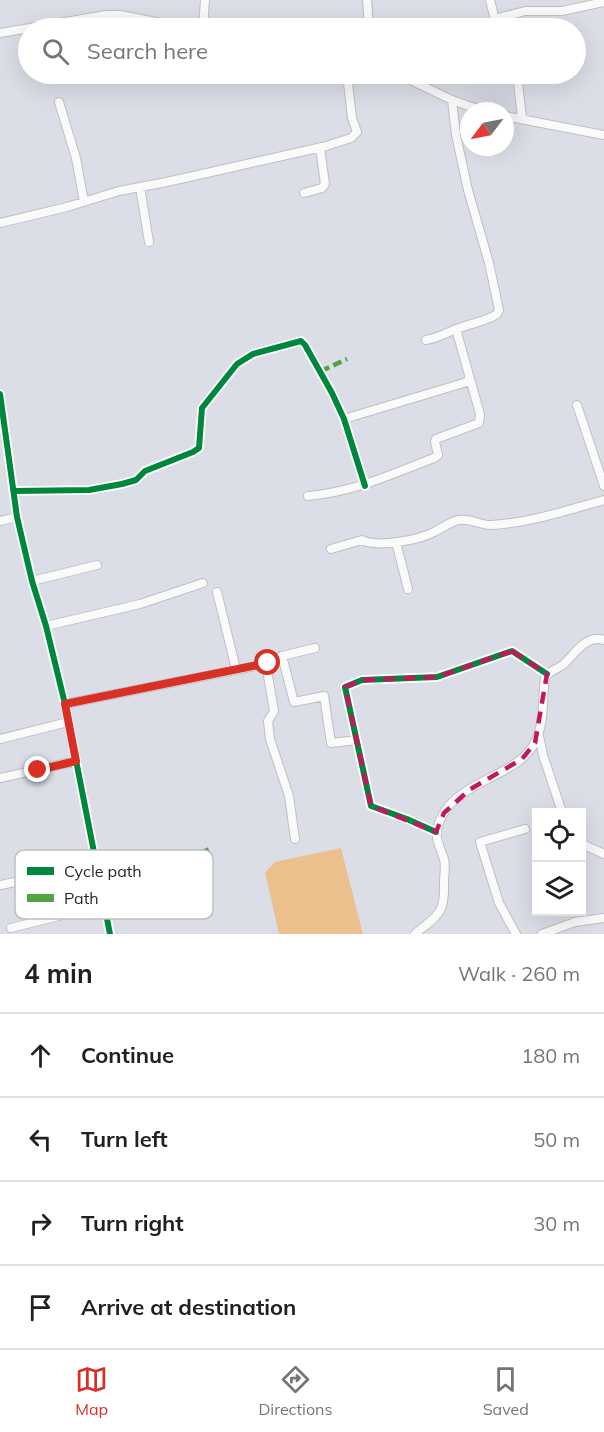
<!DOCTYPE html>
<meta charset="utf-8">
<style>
:root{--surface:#fff;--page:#f6f6f6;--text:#202124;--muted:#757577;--line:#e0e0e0;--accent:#d93025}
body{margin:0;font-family:Mulish,sans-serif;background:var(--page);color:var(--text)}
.controls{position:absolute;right:18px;bottom:18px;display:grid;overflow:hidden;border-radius:0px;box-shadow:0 6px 24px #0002}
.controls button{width:54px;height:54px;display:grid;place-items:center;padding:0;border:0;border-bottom:2px solid var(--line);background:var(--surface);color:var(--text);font:30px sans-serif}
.compass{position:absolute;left:460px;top:102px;width:54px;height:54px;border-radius:50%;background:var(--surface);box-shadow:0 6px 24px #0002;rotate:238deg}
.stop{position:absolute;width:18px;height:18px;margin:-14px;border:4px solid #d93025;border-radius:50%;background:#fff}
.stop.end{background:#d93025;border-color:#fff;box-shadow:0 2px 6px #0008}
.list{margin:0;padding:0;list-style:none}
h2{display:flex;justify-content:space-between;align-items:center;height:78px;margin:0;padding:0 24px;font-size:26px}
h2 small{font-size:20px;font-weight:400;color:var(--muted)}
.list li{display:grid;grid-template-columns:39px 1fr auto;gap:18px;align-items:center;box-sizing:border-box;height:84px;padding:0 24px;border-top:2px solid var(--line)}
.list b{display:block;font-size:22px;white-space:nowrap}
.list em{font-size:20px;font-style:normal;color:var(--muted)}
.icon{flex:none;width:33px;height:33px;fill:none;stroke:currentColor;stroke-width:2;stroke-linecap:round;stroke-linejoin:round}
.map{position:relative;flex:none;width:604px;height:934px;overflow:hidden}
.search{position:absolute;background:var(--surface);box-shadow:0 6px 24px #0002;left:18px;right:18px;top:18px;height:66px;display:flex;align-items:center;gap:15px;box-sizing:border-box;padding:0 21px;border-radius:33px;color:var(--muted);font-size:22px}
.sheet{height:414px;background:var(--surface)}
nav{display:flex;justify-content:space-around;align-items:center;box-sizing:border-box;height:84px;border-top:2px solid var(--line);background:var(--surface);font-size:16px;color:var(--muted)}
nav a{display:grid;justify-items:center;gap:3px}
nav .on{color:var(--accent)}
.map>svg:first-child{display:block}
.water{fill:#ecc08c}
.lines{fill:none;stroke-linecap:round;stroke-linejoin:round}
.minor-casing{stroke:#bebfc0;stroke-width:10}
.minor{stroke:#fafafb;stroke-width:8}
.quiet{stroke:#51a342;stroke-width:4.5;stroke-dasharray:9 4.5;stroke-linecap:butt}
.cycleway-casing{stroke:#fff;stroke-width:10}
.cycleway{stroke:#00873e;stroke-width:6}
.route{stroke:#d93025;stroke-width:8}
.marked{fill:none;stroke:#c2185b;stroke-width:4.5;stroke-dasharray:12 8;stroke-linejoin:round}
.key{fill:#fff;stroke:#bebebe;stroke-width:1.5}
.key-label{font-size:16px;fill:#282828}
</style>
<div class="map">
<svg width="604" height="934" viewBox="0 0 604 934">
<rect width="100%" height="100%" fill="#dcdee7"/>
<path class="water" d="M 341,848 L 363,934 L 279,934 L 265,872 L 275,862 Z"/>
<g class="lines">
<defs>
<path id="minor" d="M 367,0 L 369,28
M 490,0 L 497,28
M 495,19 L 525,11 L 562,11 L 604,2
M 203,28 L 205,0
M 0,33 L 106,15 L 120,15 L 186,28
M 398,74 L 452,100 L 483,111
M 517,74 L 522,118
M 59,102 L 76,158 L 84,202
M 505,116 L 604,135
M 140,187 L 149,242
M 304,193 L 322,188 L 325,184 L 320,148 L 351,138 L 357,132 L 352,118 L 347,74
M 0,223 L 67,207 L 119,191 L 167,182 L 322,147
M 426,340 C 439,338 449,331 462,327 C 473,323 487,321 497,314 L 499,310 L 489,263 L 468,190 L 456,135 L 452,100
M 0,394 L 17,517 L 32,581 L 46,626 L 65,704 L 110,934
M 577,405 L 604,486
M 344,419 L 467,382 L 469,378
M 14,491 L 89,490 L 122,484 L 136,480 L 145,471 L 193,452 L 199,448 L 202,408 L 237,364 L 253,354 L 301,341 L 305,345 L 332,393 L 344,419 L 365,486
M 308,496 C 354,492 392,474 434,458 L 438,455 L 435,442 L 436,439 L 479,423 L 480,414 L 456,329
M 0,521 L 17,517
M 396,542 L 408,589
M 331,549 L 362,540 C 377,548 419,540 434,532 C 443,528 449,522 459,520 C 471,518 479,525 491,525 C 529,523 568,510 604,500
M 32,581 L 97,565
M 217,592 L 236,669
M 46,626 L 140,604 L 203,583
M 282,656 L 294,702 L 324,696 L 331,743 L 357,740
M 266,664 L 282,656 L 315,648
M 65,704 L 266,664 L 274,711 L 268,721 L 270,739 L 289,796 L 295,839
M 539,736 L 543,755 L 562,812
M 0,739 L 68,722
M 0,778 L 76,761
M 436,832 L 407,819 L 371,806 L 345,687 L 362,680 L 437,677 L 512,651 L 547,674
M 582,844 L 604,854
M 1,885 L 97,864
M 11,928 L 106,904
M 415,934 C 439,914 445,914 444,882 C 444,875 446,866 444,859 C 438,841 432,836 442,816 C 461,779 521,776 536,740 C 545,720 542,697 545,677 C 550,670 559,669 565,663 C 575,653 587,634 604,640
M 516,934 L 499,903 L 480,842 L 525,829
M 542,934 L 575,922 L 604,918"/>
</defs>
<use href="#minor" class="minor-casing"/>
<use href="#minor" class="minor"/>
<path class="quiet" d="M 321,371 L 347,359
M 107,914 L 149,906 L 168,900 L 171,898 L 178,879 L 187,871 L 197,855 L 211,848"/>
<defs>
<path id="cycleway" d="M 0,394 L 17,517 L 32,581 L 46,626 L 65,704 L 110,934
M 14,491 L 89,490 L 122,484 L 136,480 L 145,471 L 193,452 L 199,448 L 202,408 L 237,364 L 253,354 L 301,341 L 305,345 L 332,393 L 344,419 L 365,486
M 436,832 L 407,819 L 371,806 L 345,687 L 362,680 L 437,677 L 512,651 L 547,674"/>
</defs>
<use href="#cycleway" class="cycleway-casing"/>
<use href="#cycleway" class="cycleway"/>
</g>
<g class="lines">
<path class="route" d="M 38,770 L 76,761 L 65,704 L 268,663"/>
</g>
<path class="marked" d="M 512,651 L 547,674 L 535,743 L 522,759 L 469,790 L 444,813 L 436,832 L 371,806 L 345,687 L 362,680 L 437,677 Z"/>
<rect x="15" y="850" width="198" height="69" rx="9" class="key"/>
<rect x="27" y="867" width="27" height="8" fill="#00873e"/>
<rect x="27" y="894" width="27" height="8" fill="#51a342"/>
<g class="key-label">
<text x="64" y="877">Cycle path</text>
<text x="64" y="904">Path</text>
</g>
</svg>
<div class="controls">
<button><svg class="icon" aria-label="locate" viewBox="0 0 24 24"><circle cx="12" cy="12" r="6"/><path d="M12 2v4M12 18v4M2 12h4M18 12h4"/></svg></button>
<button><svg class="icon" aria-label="layers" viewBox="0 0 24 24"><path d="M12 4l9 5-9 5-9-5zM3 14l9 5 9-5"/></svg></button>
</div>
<svg class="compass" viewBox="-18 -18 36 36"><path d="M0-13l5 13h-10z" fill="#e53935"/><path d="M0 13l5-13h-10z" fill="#757577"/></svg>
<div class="stop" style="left:268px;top:663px"></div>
<div class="stop end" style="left:38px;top:770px"></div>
<div class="search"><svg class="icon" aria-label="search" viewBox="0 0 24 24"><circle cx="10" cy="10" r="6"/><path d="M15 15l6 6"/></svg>Search here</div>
</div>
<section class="sheet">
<h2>4 min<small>Walk · 260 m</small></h2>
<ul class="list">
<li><svg class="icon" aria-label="ahead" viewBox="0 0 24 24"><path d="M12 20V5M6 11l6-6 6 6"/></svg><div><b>Continue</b></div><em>180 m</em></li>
<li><svg class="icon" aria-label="left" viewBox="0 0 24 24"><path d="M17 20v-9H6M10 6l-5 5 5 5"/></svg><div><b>Turn left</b></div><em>50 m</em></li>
<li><svg class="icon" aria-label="right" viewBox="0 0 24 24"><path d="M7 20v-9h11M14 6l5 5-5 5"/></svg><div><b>Turn right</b></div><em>30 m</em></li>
<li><svg class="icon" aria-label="arrive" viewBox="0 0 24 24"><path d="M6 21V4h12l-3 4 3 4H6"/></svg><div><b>Arrive at destination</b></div></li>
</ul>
</section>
<nav>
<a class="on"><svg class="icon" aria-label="map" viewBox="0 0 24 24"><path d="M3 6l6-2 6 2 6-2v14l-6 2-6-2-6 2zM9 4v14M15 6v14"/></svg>Map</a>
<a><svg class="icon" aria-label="directions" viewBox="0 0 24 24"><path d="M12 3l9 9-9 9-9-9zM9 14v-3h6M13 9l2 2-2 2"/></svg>Directions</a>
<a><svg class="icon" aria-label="saved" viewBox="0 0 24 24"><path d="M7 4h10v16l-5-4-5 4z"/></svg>Saved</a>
</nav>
